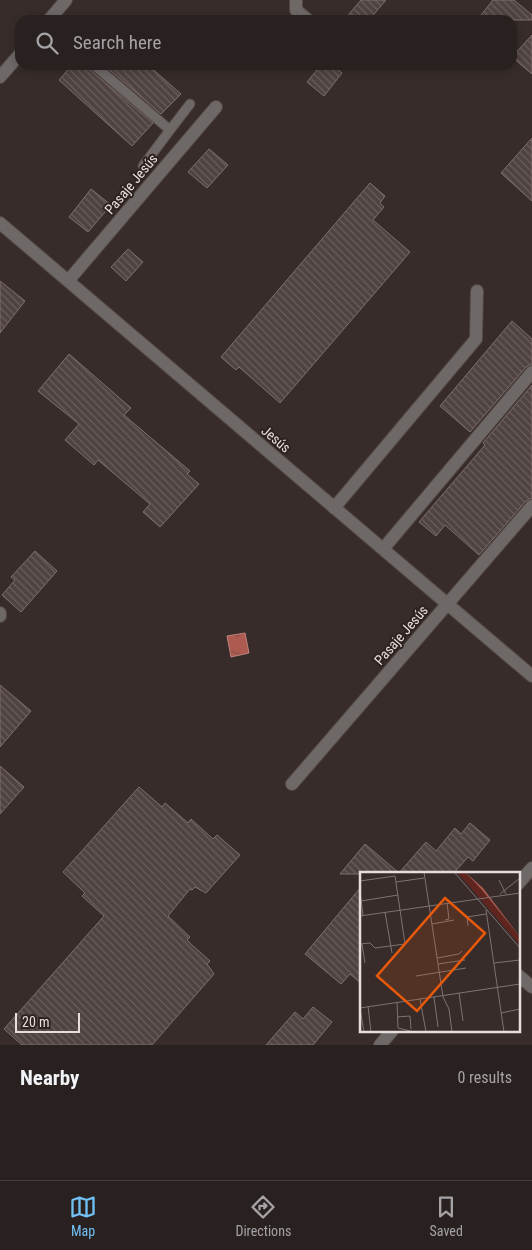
<!DOCTYPE html>
<meta charset="utf-8">
<style>
:root{--surface:#292120;--page:#312929;--text:#f1f3f6;--muted:#a5a3a5;--line:#453e3e;--accent:#71c1f5}
body{margin:0;font-family:"Roboto Condensed",sans-serif;background:var(--page);color:var(--text)}
.scale{position:absolute;left:15px;bottom:12px;width:65px;box-sizing:border-box;padding-left:5px;border:2px solid #e6dedd;border-top:0;font-size:14px;line-height:18px;white-space:nowrap;color:#e6dedd;-webkit-text-stroke:4px #2d2220;paint-order:stroke}
.list{margin:0;padding:0;list-style:none}
h2{display:flex;justify-content:space-between;align-items:center;height:65px;margin:0;padding:0 20px;font-size:21px}
h2 small{font-size:16px;font-weight:400;color:var(--muted)}
.icon{flex:none;width:28px;height:28px;fill:none;stroke:currentColor;stroke-width:2;stroke-linecap:round;stroke-linejoin:round}
.map{position:relative;flex:none;width:532px;height:1045px;overflow:hidden}
.search{position:absolute;background:var(--surface);box-shadow:0 2px 8px #0003;left:15px;right:15px;top:15px;height:55px;display:flex;align-items:center;gap:12px;box-sizing:border-box;padding:0 18px;border-radius:15px;color:var(--muted);font-size:19px}
.sheet{height:135px;background:var(--surface)}
nav{display:flex;justify-content:space-around;align-items:center;box-sizing:border-box;height:70px;border-top:1px solid var(--line);background:var(--surface);font-size:14px;color:var(--muted)}
nav a{display:grid;justify-items:center;gap:2px}
nav .on{color:var(--accent)}
.map>svg:first-child{display:block}
.water{fill:url(#water-ripples);stroke:#be827b}
.building{fill:url(#building-back-hatch);stroke:#7d6f6d}
.lines{fill:none;stroke-linecap:round;stroke-linejoin:round}
.service-casing{stroke:#534847;stroke-width:11}
.minor-casing{stroke:#534847;stroke-width:14}
.tertiary-casing{stroke:#534847;stroke-width:14}
.service{stroke:#6e6867;stroke-width:9}
.minor{stroke:#6e6867;stroke-width:12}
.tertiary{stroke:#6e6867;stroke-width:12}
.labels{text-anchor:middle;stroke-width:4;stroke-linejoin:round;paint-order:stroke}
.street-label{font-size:14px;fill:#e6dedd;stroke:#2d2220}
.inset-road{fill:none;stroke:#7d7372;stroke-width:1}
.view{fill:#e8590c;fill-opacity:0.15;stroke:#e8590c;stroke-width:2.5}
.inset-edge{fill:none;stroke:#e6dedd;stroke-width:2.5}
</style>
<div class="map">
<svg width="532" height="1045" viewBox="0 0 532 1045">
<defs>
<pattern id="water-ripples" width="26" height="14" patternUnits="userSpaceOnUse" patternTransform="scale(1.25)"><rect width="26" height="14" fill="#ad5b51"/><path d="M2 4q2-2 4 0t4 0M15 11q2-2 4 0t4 0" fill="none" stroke="#83514b"/></pattern>
<pattern id="building-back-hatch" width="6" height="6" patternUnits="userSpaceOnUse" patternTransform="scale(1.25)"><rect width="6" height="6" fill="#4f4341"/><path d="M-1 5l2 2M0 0l6 6M5-1l2 2" fill="none" stroke="#685e5c"/></pattern>
</defs>
<rect width="100%" height="100%" fill="#372c2a"/>
<path class="water" d="M 245,633 L 249,653 L 231,657 L 227,636 Z"/>
<path class="building" d="M 361,0 L 386,0 L 369,20 L 344,20 Z
M 493,0 L 514,0 L 532,15 L 532,20 L 477,20 Z
M 532,35 L 532,74 L 512,57 Z
M 72,65 L 88,65 L 90,70 L 153,123 L 132,146 L 59,80 Z
M 104,65 L 148,65 L 181,94 L 161,114 Z
M 321,65 L 332,65 L 342,73 L 324,96 L 307,82 Z
M 532,138 L 532,201 L 501,173 Z
M 209,149 L 228,165 L 207,188 L 188,172 Z
M 370,183 L 385,196 L 380,203 L 384,207 L 373,220 L 410,252 L 280,403 L 239,367 L 236,370 L 221,357 Z
M 91,189 L 111,205 L 88,232 L 69,217 Z
M 128,249 L 143,262 L 126,281 L 111,267 Z
M 0,281 L 25,301 L 0,333 Z
M 512,321 L 532,339 L 532,364 L 526,367 L 470,432 L 440,406 Z
M 69,354 L 131,408 L 124,415 L 190,471 L 187,474 L 199,484 L 160,527 L 143,512 L 150,504 L 98,460 L 94,465 L 65,440 L 79,424 L 38,391 Z
M 532,385 L 532,498 L 526,501 L 479,555 L 445,525 L 436,536 L 419,522 L 485,445 L 483,443 Z
M 35,551 L 57,571 L 21,612 L 2,595 L 15,580 L 11,577 Z
M 0,685 L 31,711 L 0,747 Z
M 0,766 L 24,787 L 0,814 Z
M 139,787 L 162,807 L 165,803 L 188,823 L 191,819 L 213,839 L 217,835 L 240,855 L 206,893 L 195,887 L 192,890 L 190,889 L 168,916 L 190,937 L 187,940 L 192,945 L 210,961 L 207,964 L 214,974 L 152,1045 L 22,1045 L 4,1029 L 104,916 L 82,896 L 85,893 L 63,872 Z
M 470,823 L 490,840 L 473,861 L 468,857 L 453,874 L 340,874 L 365,844 L 399,873 L 426,842 L 436,851 L 455,828 L 461,834 Z
M 361,887 L 361,983 L 350,974 L 341,984 L 305,954 Z
M 313,1007 L 332,1022 L 313,1045 L 266,1045 L 295,1012 L 303,1019 Z"/>
<g class="lines">
<defs>
<path id="service" d="M 94,65 L 170,130 L 143,166
M 170,130 L 190,104"/>
<path id="minor" d="M 296,0 L 296,10 L 308,20
M 0,223 L 532,676
M 68,281 L 216,107
M 334,508 L 476,339 L 477,291
M 383,549 L 532,372
M 0,613 L 0,616
M 292,784 L 532,506
M 518,975 L 532,987"/>
<path id="tertiary" d="M 49,20 L 66,0
M 0,77 L 20,54
M 518,884 L 532,868
M 380,1045 L 392,1031"/>
</defs>
<use href="#service" class="service-casing"/>
<use href="#minor" class="minor-casing"/>
<use href="#tertiary" class="tertiary-casing"/>
<use href="#service" class="service"/>
<use href="#minor" class="minor"/>
<use href="#tertiary" class="tertiary"/>
</g>
<g class="labels">
<g class="street-label">
<text transform="translate(131 184) rotate(-50)" y="5">Pasaje Jesús</text>
<text transform="translate(276 439) rotate(40)" y="5">Jesús</text>
<text transform="translate(401 635) rotate(-49)" y="5">Pasaje Jesús</text>
</g>
</g>
<g transform="translate(360 872)">
<rect width="160" height="160" fill="#372c2a"/>
<path d="M 97,0 L 105,0 L 122,18 L 160,65 L 160,73 Z" fill="#60251e"/>
<path d="M 105,0 L 123,16 L 160,65 L 122,18 Z" fill="#ad5b51"/>
<path class="inset-road" d="M 64,0 L 83,125 L 89,137 L 92,160M 94,0 L 160,76M 139,8 L 146,22M 0,9 L 35,4 L 45,72 L 15,76 L 10,71 L 0,72M 36,10 L 64,6M 0,20 L 3,43M 140,22 L 160,6M 1,29 L 38,23M 126,38 L 144,160M 25,40 L 32,81M 0,44 L 160,21M 85,48 L 89,47 L 87,31M 72,52 L 94,48M 108,54 L 107,45 L 126,42M 2,72 L 5,91M 77,86 L 99,82 L 102,79M 134,91 L 160,88M 78,92 L 105,88M 56,104 L 106,96M 99,121 L 103,149M 74,125 L 78,155M 60,127 L 66,160M 37,130 L 38,156 L 54,160M 8,134 L 11,160M 0,136 L 160,112M 0,136 L 4,160M 141,141 L 160,137M 37,145 L 50,144 L 51,157"/>
<path class="view" d="M 85,26 L 125,61 L 57,139 L 17,104 Z"/>
<rect width="160" height="160" class="inset-edge"/>
</g>
</svg>
<div class="scale">20 m</div>
<div class="search"><svg class="icon" aria-label="search" viewBox="0 0 24 24"><circle cx="10" cy="10" r="6"/><path d="M15 15l6 6"/></svg>Search here</div>
</div>
<section class="sheet">
<h2>Nearby<small>0 results</small></h2>
<ul class="list">
</ul>
</section>
<nav>
<a class="on"><svg class="icon" aria-label="map" viewBox="0 0 24 24"><path d="M3 6l6-2 6 2 6-2v14l-6 2-6-2-6 2zM9 4v14M15 6v14"/></svg>Map</a>
<a><svg class="icon" aria-label="directions" viewBox="0 0 24 24"><path d="M12 3l9 9-9 9-9-9zM9 14v-3h6M13 9l2 2-2 2"/></svg>Directions</a>
<a><svg class="icon" aria-label="saved" viewBox="0 0 24 24"><path d="M7 4h10v16l-5-4-5 4z"/></svg>Saved</a>
</nav>
